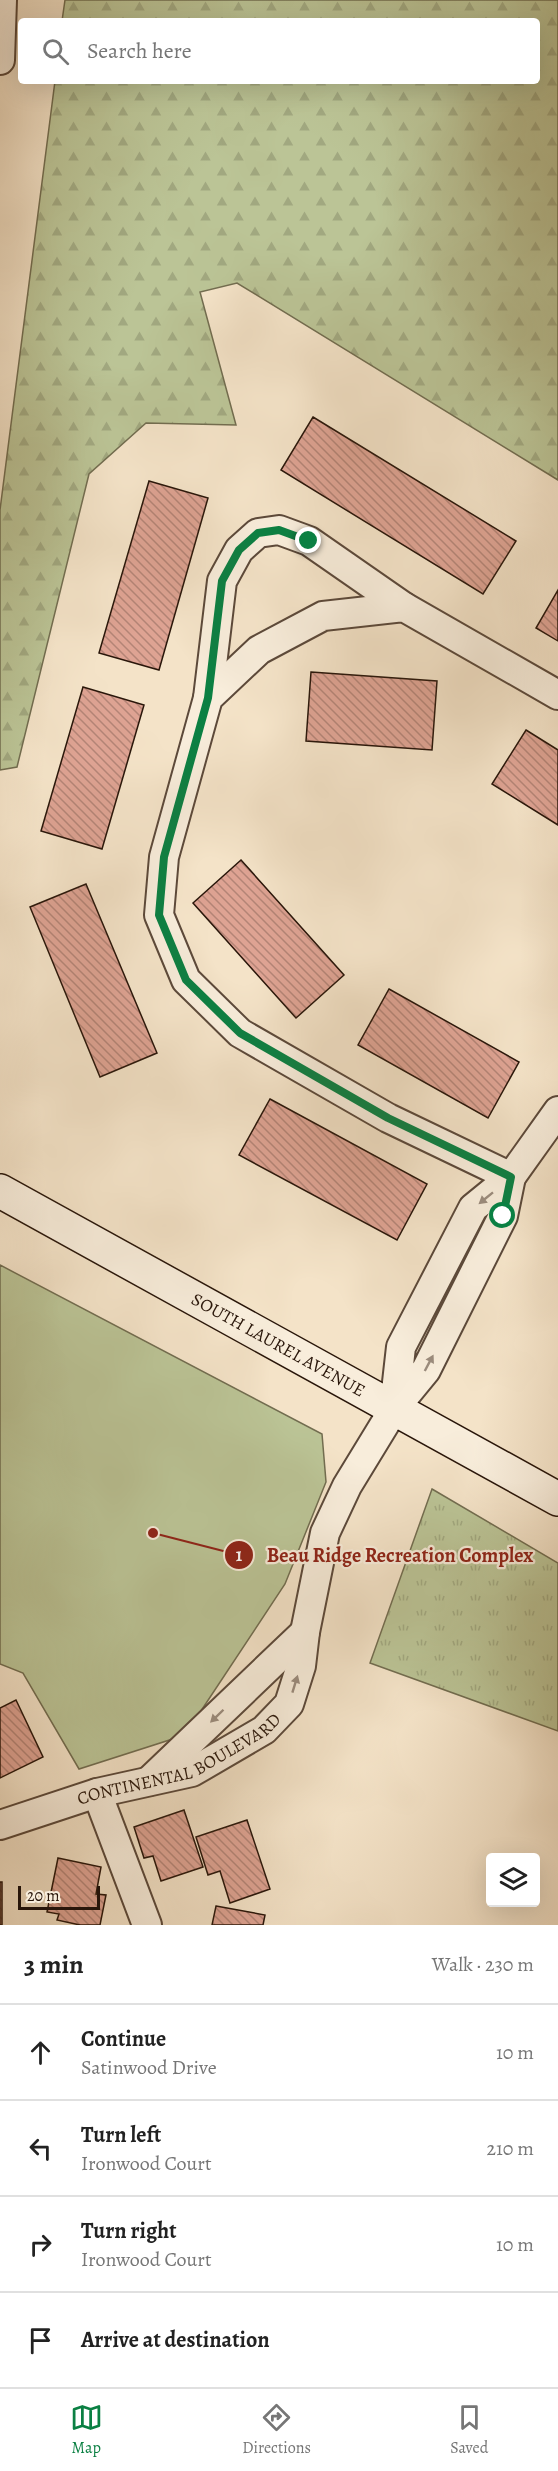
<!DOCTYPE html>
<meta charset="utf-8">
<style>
:root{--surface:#fff;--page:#f6f6f6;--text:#222;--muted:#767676;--line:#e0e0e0;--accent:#0b8043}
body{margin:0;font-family:Alegreya,serif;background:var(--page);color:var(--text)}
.controls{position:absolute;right:18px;bottom:18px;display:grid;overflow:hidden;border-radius:6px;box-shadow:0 6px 24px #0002}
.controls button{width:54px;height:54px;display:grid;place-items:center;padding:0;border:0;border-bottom:2px solid var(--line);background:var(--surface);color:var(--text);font:30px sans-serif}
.scale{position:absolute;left:18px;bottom:15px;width:82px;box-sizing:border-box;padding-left:6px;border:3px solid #29160a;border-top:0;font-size:16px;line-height:21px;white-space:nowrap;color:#29160a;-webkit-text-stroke:4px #f8eddb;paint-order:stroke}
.stop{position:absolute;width:18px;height:18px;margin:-14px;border:4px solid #0b8043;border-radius:50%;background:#fff}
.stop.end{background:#0b8043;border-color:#fff;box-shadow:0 2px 6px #0008}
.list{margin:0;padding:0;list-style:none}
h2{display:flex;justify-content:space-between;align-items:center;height:78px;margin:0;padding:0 24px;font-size:26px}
h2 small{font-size:20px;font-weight:400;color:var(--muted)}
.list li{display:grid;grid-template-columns:39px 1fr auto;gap:18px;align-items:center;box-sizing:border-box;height:96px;padding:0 24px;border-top:2px solid var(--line)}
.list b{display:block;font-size:22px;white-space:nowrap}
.list p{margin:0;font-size:20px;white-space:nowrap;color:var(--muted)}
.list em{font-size:20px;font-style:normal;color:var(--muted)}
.icon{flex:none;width:33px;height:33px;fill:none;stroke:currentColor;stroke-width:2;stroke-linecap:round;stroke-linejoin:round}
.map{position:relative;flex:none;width:558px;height:1925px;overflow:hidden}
.search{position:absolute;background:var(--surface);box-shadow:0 6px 24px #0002;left:18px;right:18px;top:18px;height:66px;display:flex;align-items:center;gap:15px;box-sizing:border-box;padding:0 21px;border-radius:6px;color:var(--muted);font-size:22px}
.sheet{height:462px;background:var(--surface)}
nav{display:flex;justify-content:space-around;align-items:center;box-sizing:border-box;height:84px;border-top:2px solid var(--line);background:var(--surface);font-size:16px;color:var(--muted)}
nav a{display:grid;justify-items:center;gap:3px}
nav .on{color:var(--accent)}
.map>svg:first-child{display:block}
.grass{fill:url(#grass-tufts);stroke:#726d50;stroke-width:1.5}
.forest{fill:url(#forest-firs);stroke:#726d50;stroke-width:1.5}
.green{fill:#bbc496;stroke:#726d50;stroke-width:1.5}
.building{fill:url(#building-back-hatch);stroke:#29160a;stroke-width:1.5}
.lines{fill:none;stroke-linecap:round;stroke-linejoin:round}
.minor-casing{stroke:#5c493a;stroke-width:32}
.secondary-casing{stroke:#29160a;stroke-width:36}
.minor{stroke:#f8eddb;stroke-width:28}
.secondary{stroke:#f8eddb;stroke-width:33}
.oneway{fill:#9b8c7d}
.route{stroke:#0b8043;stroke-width:8}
.labels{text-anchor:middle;stroke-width:4.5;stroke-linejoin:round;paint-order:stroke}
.street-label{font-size:18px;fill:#29160a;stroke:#f8eddb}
.leader{fill:none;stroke:#8f2418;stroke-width:2}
.callout-dot{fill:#8f2418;stroke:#f8eddb;stroke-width:2}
.mark-label{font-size:18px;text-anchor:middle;font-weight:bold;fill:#fff}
.callout-label{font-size:20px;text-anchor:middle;font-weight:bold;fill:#8f2418;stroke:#f8eddb;stroke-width:4.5;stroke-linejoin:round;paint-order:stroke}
</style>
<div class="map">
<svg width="558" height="1925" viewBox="0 0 558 1925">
<defs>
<pattern id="grass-tufts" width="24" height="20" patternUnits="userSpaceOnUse" patternTransform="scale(1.5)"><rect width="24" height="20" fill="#bbc496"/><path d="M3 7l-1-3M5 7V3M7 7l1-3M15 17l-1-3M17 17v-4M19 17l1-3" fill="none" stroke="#a1a880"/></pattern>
<pattern id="forest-firs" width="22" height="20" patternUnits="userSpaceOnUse" patternTransform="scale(1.5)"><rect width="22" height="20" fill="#bbc496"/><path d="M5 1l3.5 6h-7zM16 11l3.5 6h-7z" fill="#a1a880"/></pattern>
<pattern id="building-back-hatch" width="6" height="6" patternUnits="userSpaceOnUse" patternTransform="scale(1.5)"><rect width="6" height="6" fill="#dea393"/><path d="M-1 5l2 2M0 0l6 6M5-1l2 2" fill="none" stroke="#b48476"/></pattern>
</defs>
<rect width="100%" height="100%" fill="#f4e3c8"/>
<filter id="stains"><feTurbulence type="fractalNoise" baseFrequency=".00333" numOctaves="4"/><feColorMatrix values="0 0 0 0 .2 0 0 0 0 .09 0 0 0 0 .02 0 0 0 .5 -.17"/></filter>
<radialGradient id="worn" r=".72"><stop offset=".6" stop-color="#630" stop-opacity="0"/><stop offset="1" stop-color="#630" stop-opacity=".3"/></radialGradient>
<path class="grass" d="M 432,1489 L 558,1563 L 558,1731 L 370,1663 Z"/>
<path class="forest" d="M 65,0 L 558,0 L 558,480 L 237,283 L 200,292 L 236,425 L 146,423 L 89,474 L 17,767 L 0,770 L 0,510 L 55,81 L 537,81 L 537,21 L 62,21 Z"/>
<path class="green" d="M 0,1265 L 322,1434 L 326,1482 L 285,1584 L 185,1735 L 79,1769 L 23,1673 L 0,1664 Z"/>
<path class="building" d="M 313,417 L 516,541 L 483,594 L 281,470 Z
M 149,481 L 208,498 L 159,670 L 99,653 Z
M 558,590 L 558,641 L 536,628 Z
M 311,672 L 437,681 L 432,750 L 306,741 Z
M 83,687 L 144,705 L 102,849 L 41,831 Z
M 526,730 L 558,750 L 558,825 L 492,784 Z
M 241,860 L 344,975 L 296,1018 L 193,903 Z
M 86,884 L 157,1053 L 100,1077 L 30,907 Z
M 389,989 L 519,1062 L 488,1118 L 358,1045 Z
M 270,1099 L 427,1184 L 397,1240 L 239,1155 Z
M 16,1700 L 43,1757 L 0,1778 L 0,1708 Z
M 184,1810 L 203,1867 L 161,1881 L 153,1856 L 144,1858 L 134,1827 Z
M 247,1820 L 270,1889 L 230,1903 L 220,1871 L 208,1875 L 196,1837 Z
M 58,1858 L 101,1867 L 96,1894 L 106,1895 L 100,1925 L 80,1925 L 57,1920 L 59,1914 L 47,1912 Z
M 0,1882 L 2,1882 L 2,1925 L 0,1925 Z
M 216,1906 L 265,1915 L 263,1925 L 212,1925 Z"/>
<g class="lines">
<defs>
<g id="minor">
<path d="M 0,60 L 2,0"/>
<path d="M 558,695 L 404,607 L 323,616 L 259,650 L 208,698 L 164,857 L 159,915 L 186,980 L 240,1033 L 388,1118 L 511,1177 L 558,1111"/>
<path d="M 208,698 L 222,581 L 239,550 L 258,533 L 279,530 L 309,541 L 404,607"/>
<path d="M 149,1781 L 305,1632"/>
<path d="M 97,1793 L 147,1925"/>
<path id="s1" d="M 0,1825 L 97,1793 L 192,1772 L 264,1730 L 289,1704 L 301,1666 L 305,1632 L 325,1533 L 347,1486 L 394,1409 L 426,1370 L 503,1216 L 511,1177 L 473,1208 L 401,1347 L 394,1409"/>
</g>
<g id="secondary">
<path id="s2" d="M 0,1191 L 558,1499"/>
</g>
</defs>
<use href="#minor" class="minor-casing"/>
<use href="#secondary" class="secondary-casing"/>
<use href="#minor" class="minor"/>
<use href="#secondary" class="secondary"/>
</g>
<defs><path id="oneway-solid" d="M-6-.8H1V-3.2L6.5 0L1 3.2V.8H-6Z" transform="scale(1.5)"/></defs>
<g class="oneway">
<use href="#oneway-solid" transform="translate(486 1198) rotate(141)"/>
<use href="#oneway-solid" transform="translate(429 1363) rotate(-62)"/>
<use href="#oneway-solid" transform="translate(295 1684) rotate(-73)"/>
<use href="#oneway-solid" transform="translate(217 1716) rotate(136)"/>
</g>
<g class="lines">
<path class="route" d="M 309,541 L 279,530 L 258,533 L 239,550 L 222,581 L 208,698 L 164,857 L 159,915 L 186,980 L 240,1033 L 388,1118 L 511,1177 L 503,1216"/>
</g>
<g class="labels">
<g class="street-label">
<text dy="6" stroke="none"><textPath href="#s2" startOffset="318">SOUTH LAUREL AVENUE</textPath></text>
<text dy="6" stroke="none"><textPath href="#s1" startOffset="192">CONTINENTAL BOULEVARD</textPath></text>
</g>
</g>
<path class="leader" d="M153 1533L239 1555"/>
<g class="callout-dot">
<circle cx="153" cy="1533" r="6"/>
<circle cx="239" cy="1555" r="15"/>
</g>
<g class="mark-label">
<text x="239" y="1561">1</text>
</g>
<g class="callout-label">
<text x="400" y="1562">Beau Ridge Recreation Complex</text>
</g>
<rect width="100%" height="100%" filter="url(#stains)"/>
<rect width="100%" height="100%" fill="url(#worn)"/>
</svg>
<div class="controls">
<button><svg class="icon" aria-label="layers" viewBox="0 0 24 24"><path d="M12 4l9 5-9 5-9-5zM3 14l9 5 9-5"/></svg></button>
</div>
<div class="scale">20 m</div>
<div class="stop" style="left:503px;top:1216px"></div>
<div class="stop end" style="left:309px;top:541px"></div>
<div class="search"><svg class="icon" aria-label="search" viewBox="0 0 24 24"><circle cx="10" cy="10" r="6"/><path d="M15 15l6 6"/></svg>Search here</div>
</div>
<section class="sheet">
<h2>3 min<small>Walk · 230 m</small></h2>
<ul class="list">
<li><svg class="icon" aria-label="ahead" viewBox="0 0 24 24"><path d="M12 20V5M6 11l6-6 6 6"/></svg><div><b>Continue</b><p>Satinwood Drive</p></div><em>10 m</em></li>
<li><svg class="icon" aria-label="left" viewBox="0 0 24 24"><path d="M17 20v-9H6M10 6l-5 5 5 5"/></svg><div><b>Turn left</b><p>Ironwood Court</p></div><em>210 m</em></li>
<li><svg class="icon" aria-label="right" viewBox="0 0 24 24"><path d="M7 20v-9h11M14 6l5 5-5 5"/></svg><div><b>Turn right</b><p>Ironwood Court</p></div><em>10 m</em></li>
<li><svg class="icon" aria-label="arrive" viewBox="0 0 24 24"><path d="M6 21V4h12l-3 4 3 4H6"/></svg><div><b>Arrive at destination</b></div></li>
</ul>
</section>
<nav>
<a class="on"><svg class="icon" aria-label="map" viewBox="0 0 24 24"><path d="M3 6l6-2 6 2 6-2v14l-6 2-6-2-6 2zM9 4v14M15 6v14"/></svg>Map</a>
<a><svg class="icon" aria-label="directions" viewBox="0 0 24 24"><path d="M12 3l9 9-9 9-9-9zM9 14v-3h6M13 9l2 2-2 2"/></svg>Directions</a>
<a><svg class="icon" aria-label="saved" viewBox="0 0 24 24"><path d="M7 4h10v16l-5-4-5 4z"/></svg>Saved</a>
</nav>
